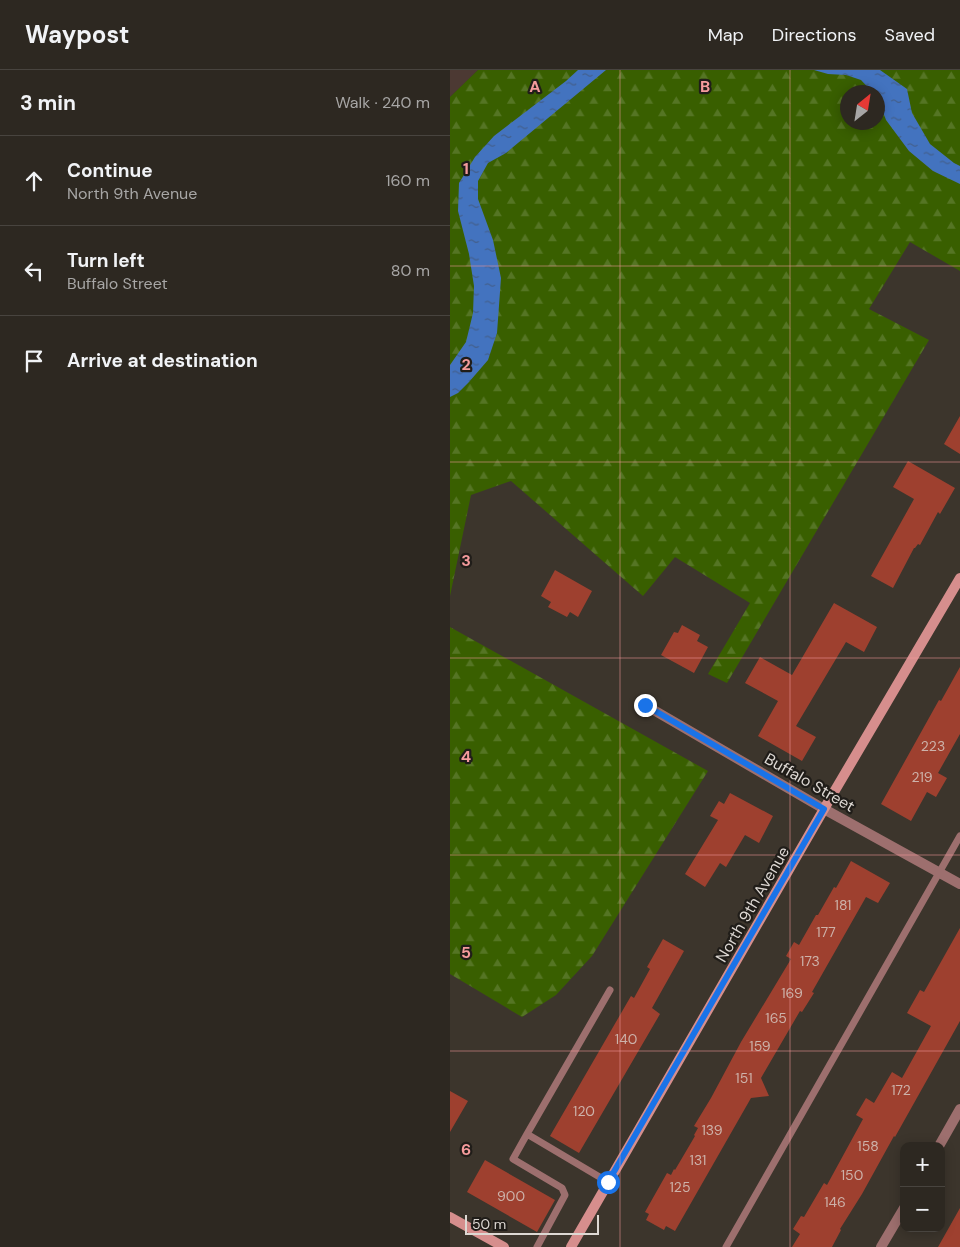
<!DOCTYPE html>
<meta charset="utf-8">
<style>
:root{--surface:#2d2821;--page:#39342e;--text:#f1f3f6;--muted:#a7a6a5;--line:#48443f}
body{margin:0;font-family:"DM Sans",sans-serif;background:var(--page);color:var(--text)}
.controls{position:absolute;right:15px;bottom:15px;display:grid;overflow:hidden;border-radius:10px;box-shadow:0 2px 12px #0003}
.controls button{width:45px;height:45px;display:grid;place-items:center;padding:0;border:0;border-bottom:1px solid var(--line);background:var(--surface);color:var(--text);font:25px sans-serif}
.compass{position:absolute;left:390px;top:15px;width:45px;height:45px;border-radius:50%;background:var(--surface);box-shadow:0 2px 12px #0003;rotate:30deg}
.scale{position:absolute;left:15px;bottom:12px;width:134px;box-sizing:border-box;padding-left:5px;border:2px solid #ddd8d3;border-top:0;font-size:14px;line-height:18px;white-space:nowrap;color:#ddd8d3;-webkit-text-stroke:4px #201d19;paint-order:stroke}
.stop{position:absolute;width:15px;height:15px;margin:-11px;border:4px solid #1a73e8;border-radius:50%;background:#fff}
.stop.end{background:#1a73e8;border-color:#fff;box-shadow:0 1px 5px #0008}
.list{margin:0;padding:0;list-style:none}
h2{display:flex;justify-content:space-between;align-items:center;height:65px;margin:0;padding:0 20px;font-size:21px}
h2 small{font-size:16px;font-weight:400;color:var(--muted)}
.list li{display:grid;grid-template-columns:32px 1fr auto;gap:15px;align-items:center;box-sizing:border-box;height:90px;padding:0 20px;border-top:1px solid var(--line)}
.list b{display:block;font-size:19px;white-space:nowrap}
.list p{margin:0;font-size:16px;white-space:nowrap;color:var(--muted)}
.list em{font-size:16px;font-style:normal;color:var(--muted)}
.icon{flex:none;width:28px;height:28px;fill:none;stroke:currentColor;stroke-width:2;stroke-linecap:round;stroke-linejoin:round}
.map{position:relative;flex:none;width:510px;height:1177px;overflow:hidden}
header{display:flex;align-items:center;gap:30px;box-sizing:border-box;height:70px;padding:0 25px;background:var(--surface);border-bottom:1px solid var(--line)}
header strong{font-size:24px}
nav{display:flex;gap:28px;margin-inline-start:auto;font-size:18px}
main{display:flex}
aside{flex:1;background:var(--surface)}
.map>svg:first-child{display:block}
.education{fill:#4c3933}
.forest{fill:url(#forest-firs);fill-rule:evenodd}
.water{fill:url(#water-ripples)}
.building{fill:#9e402f}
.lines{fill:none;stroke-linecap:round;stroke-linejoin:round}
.lane{stroke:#9d6f6e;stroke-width:7}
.street{stroke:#9d6f6e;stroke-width:10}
.secondary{stroke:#d68e8d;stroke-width:10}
.route{stroke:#1a73e8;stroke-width:6}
.grid{fill:none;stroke:#f59b9c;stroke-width:1;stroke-opacity:0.55}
.labels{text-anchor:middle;stroke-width:4.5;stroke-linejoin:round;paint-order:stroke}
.number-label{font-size:14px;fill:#cdb2aa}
.street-label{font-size:16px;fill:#ddd8d3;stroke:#201d19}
.grid-label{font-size:16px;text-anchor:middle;font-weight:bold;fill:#f59b9c;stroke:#201d19;stroke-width:4.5;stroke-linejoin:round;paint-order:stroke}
</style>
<header>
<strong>Waypost</strong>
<nav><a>Map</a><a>Directions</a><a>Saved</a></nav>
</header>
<main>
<aside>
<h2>3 min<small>Walk · 240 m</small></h2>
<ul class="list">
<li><svg class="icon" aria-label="ahead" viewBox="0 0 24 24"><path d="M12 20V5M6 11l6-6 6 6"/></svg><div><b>Continue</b><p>North 9th Avenue</p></div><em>160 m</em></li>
<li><svg class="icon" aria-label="left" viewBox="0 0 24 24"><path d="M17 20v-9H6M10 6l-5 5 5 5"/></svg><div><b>Turn left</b><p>Buffalo Street</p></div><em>80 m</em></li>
<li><svg class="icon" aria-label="arrive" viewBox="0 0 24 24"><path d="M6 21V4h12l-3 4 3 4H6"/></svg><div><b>Arrive at destination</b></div></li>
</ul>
</aside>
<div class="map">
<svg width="510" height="1177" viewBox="0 0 510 1177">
<defs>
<pattern id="forest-firs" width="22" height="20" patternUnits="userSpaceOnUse" patternTransform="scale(1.25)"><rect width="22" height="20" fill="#395f00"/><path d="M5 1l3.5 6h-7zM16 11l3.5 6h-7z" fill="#557524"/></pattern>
<pattern id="water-ripples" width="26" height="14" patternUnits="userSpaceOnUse" patternTransform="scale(1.25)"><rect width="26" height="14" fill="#4373bf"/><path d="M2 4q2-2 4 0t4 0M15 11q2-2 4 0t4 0" fill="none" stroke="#435f8c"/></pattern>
</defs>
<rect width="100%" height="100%" fill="#3c352c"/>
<path class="education" d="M 0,0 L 28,0 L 0,27 Z"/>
<path class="forest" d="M 28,0 L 510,0 L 510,201 L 460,172 L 419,239 L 479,270 L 277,613 L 258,604 L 300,533 L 225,487 L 193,526 L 61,411 L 21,425 L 0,526 L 0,27 ZM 398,22 L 428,22 L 428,52 L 398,52 Z
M 0,557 L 258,701 L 142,886 L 106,925 L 72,947 L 0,904 Z"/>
<path class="water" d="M 128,0 L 156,0 L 56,83 L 38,93 L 28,111 L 28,129 L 43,170 L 51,208 L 47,263 L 38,290 L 19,312 L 8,323 L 0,327 L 0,295 L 16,272 L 23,243 L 24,216 L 19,184 L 8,141 L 9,113 L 25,87 L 44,66 L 116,11 Z
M 364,0 L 430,0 L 457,19 L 462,43 L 480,74 L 504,93 L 510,96 L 510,114 L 483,101 L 459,81 L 436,50 L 428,28 L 428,22 L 422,22 L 411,10 L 396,5 L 378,4 Z"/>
<path class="building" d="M 510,346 L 510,384 L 494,374 Z
M 458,391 L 505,418 L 490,444 L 488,442 L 470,475 L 468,474 L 465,478 L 464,478 L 443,518 L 421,506 L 464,429 L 443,417 Z
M 105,500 L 142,521 L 128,547 L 120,542 L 117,547 L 98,537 L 101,532 L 91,526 Z
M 384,533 L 427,557 L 414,582 L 396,572 L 346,656 L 366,667 L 352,691 L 308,666 L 328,631 L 295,613 L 310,587 L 342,605 Z
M 232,555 L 250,565 L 247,571 L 258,577 L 244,603 L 211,585 L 224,562 L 228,563 Z
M 510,597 L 510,664 L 488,703 L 497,708 L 486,727 L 477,722 L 461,751 L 431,734 L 489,630 L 491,631 Z
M 280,723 L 323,746 L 309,773 L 295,765 L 276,797 L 270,793 L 255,817 L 235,804 L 268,750 L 260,746 L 269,731 L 274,734 Z
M 401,791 L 440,813 L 428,833 L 416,827 L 362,922 L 364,923 L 352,942 L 350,941 L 311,1008 L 319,1026 L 301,1028 L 225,1161 L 216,1156 L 214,1160 L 196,1150 L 199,1144 L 195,1142 L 217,1103 L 221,1105 L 224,1099 L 225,1100 L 245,1066 L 244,1065 L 248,1058 L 244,1056 L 261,1028 L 291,972 L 341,889 L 336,886 L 344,872 L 349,875 L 366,845 L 368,845 L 384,817 L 386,818 Z
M 510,858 L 510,951 L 445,1067 L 444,1066 L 412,1124 L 390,1159 L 391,1160 L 382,1177 L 342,1177 L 350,1164 L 343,1159 L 351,1146 L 354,1147 L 374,1113 L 377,1115 L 413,1049 L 406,1045 L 416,1028 L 424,1033 L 442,1002 L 452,1008 L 481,956 L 457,943 L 470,920 L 474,922 Z
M 213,869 L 234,881 L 202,938 L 210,944 L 129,1083 L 100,1066 L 181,926 L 184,928 L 200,899 L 197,897 Z
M 0,1021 L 18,1031 L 0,1062 Z
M 35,1090 L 105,1130 L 87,1162 L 17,1122 Z
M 510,1138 L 510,1177 L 488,1177 Z"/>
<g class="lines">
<path class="lane" d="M 77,1064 L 63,1089 L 112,1118 L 115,1125 L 87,1177
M 158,1112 L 77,1064 L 160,920
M 276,1177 L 510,766"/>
<path class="street" d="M 195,635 L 374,739 L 510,814
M 489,1076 L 510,1039
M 431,1177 L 454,1138"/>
<path class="secondary" d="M 0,1147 L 54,1177
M 121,1177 L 374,739 L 510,508"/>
</g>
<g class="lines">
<path class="route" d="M 158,1112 L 374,739 L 195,635"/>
</g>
<path class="grid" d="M 170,0 L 170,1177M 340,0 L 340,1177M 0,196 L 510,196M 0,392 L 510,392M 0,588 L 510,588M 0,785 L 510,785M 0,981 L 510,981"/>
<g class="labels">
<g class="number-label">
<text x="483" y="681">223</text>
<text x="472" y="712">219</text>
<text x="393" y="840">181</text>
<text x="376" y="867">177</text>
<text x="360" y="896">173</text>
<text x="342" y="928">169</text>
<text x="326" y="953">165</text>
<text x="176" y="974">140</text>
<text x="310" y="981">159</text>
<text x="294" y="1013">151</text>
<text x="451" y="1025">172</text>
<text x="134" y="1046">120</text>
<text x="262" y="1065">139</text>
<text x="418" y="1081">158</text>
<text x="248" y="1095">131</text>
<text x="402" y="1110">150</text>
<text x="230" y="1122">125</text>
<text x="61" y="1131">900</text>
<text x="385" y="1137">146</text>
</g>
<g class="street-label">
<text transform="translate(360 712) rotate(30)" y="6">Buffalo Street</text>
<text transform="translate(302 834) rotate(-60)" y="6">North 9th Avenue</text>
</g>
</g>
<g class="grid-label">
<text x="85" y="22">A</text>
<text x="255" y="22">B</text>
<text x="16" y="104">1</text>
<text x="16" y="300">2</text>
<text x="16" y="496">3</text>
<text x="16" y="692">4</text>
<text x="16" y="888">5</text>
<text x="16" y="1085">6</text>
</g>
</svg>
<div class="controls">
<button>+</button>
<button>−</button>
</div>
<svg class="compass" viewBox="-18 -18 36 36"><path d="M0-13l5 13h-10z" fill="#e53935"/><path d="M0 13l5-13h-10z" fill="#a7a6a5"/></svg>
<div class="scale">50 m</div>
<div class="stop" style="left:158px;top:1112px"></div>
<div class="stop end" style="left:195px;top:635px"></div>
</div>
</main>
